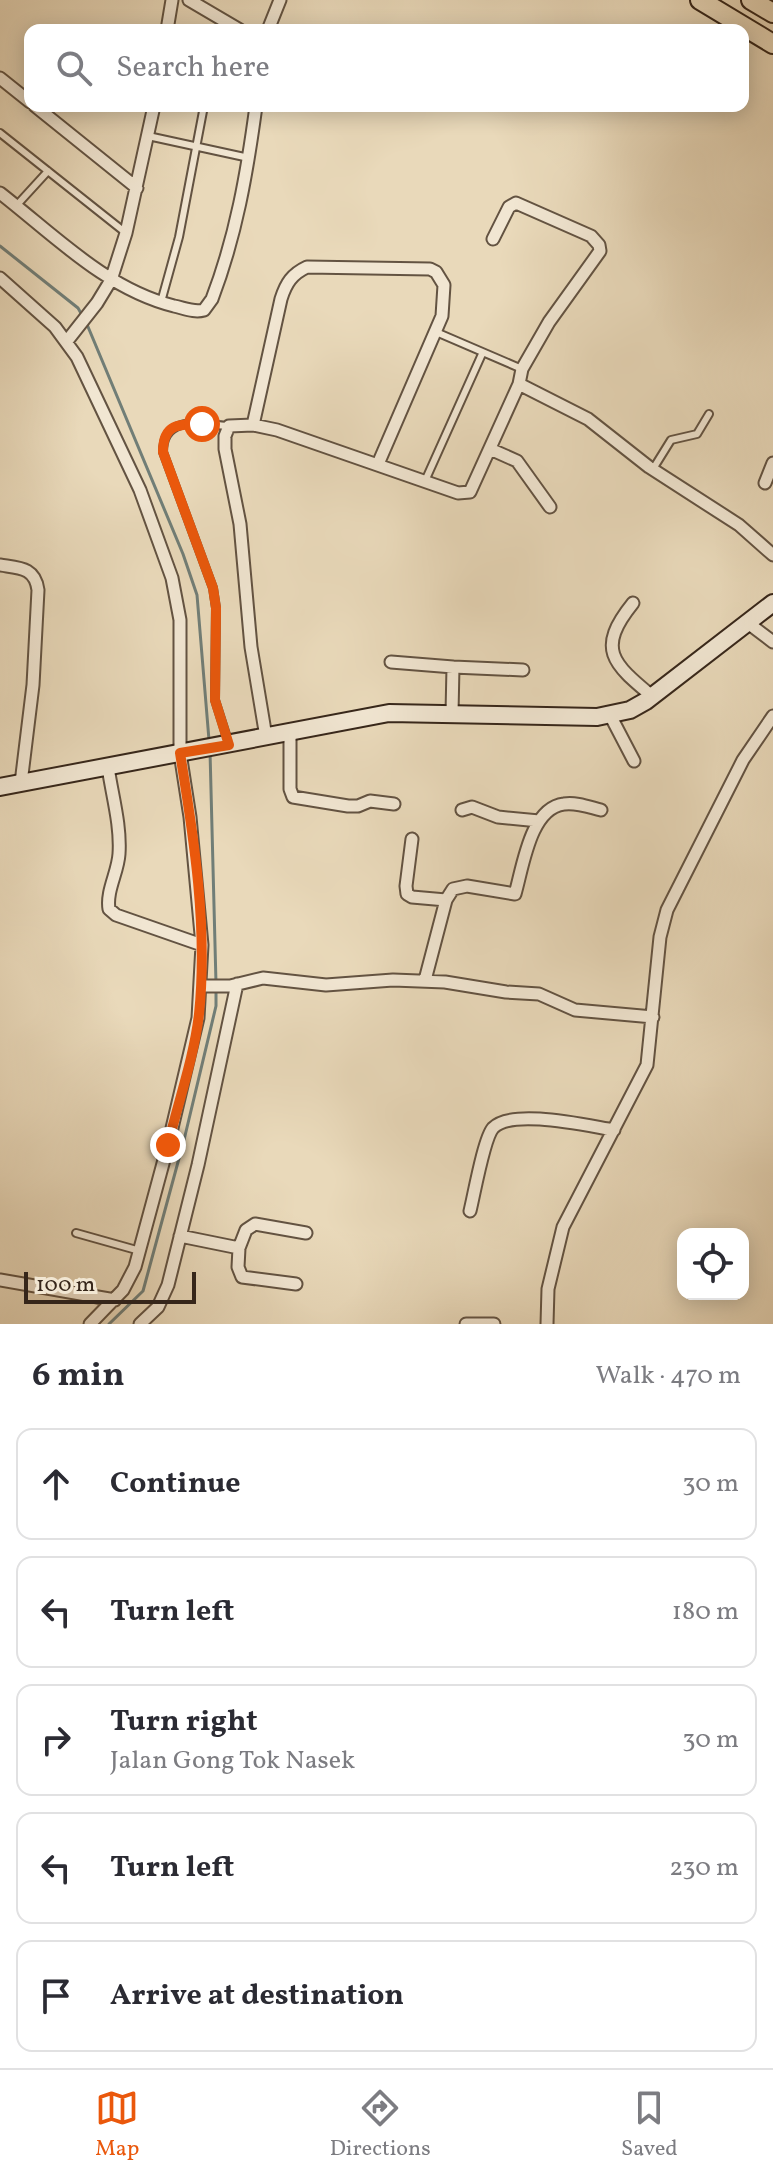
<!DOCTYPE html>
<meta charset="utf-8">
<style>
:root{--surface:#fff;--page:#f7f7f7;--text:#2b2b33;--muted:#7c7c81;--line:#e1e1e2;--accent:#ea580c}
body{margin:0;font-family:Vollkorn,serif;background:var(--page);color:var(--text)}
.controls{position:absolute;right:24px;bottom:24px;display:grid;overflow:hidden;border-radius:16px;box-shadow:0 4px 20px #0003}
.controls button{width:72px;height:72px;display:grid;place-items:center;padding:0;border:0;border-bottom:2px solid var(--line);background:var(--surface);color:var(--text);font:40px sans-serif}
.scale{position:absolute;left:24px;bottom:20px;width:172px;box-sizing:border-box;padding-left:8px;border:4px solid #36261a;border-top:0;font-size:22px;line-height:28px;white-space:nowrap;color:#36261a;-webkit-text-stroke:6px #f1e6d2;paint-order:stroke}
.stop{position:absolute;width:24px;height:24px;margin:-18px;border:6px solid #ea580c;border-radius:50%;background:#fff}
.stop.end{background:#ea580c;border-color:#fff;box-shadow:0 2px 8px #0008}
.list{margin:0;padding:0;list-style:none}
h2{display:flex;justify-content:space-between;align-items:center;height:104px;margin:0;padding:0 32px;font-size:34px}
h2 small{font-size:26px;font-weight:400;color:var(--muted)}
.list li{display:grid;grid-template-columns:52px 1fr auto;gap:24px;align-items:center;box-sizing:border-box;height:112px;margin:0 16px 16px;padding:0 16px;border:2px solid var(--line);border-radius:16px}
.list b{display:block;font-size:30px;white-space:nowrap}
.list p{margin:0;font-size:26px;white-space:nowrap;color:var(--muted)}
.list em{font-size:26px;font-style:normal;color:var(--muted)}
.icon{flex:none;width:44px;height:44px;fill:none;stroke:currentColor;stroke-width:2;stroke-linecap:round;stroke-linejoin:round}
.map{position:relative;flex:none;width:773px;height:1324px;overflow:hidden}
.search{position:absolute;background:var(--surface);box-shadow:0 4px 20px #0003;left:24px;right:24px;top:24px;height:88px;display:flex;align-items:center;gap:20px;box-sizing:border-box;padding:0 28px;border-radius:16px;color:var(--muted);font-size:30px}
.sheet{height:744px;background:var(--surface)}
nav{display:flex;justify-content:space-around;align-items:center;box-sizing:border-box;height:112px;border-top:2px solid var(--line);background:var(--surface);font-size:22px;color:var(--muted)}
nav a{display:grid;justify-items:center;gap:4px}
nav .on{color:var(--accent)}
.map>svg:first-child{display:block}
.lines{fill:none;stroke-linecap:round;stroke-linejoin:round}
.stream{stroke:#717e77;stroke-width:3}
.service-casing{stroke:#635342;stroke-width:10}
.minor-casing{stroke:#635342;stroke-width:15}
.secondary-casing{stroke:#36261a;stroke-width:20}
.primary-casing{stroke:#36261a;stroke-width:22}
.service{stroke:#f1e6d2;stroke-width:6}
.minor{stroke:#f1e6d2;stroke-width:11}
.secondary{stroke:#f1e6d2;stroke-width:16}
.primary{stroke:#e9d9ba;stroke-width:18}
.route{stroke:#ea580c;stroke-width:10}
</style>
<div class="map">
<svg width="773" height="1324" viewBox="0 0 773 1324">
<rect width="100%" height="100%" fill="#e9d9ba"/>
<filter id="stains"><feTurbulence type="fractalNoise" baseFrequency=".0025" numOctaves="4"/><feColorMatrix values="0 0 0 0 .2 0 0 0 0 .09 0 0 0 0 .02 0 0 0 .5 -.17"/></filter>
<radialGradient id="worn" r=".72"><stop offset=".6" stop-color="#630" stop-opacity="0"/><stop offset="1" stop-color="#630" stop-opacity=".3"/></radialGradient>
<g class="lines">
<path class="stream" d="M 0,246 L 78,308 L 82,315
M 86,322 L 183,554 L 197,595 L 209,740
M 210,751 L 216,983
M 109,1324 L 143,1291 L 184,1140 L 216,1006 L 216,991"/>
<defs>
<path id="service" d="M 0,133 L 126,233
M 148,136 L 249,158
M 16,206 L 48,171
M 161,302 L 179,237 L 204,106
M 436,332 L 522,369
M 653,469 L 671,440 L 697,434 L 709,414
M 425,481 L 482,354
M 229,744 L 215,700 L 216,608 L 213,588 L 163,452 C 163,414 202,424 229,426
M 76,1233 L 140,1251"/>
<path id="minor" d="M 189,0 L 240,30
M 167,30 L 172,0
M 268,30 L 280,0
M 0,78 L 30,102
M 35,106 L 137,188
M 0,193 C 54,235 106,289 174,306 C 184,308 194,313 204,310 L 212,299 C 236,236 247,173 256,106
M 0,278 L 55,327 L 77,357 L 140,490 L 172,578 L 180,620 L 180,753 L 190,817 L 202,945 L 198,1018 L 168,1145 L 135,1267 L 123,1290 L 90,1324
M 67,341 L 97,303 L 111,280 L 126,233 L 154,106
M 519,384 L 588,419 L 649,467 L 739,525 L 773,555
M 253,425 L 281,299 C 286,283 292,274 307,267 L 430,269 L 436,272 L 444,285 L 442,316 L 378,464
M 490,449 L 517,461 L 550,507
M 765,483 L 773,463
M 0,565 C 19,568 35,567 38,590 L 33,685 L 21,783
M 633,603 C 596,649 612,663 653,697
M 748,623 L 773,642
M 391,662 L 453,667 L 452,713
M 453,667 L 523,670
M 610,715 L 634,761
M 290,732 L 290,789 L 293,797 L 348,806 L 358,806 L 370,801 L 394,804
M 266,737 L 251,647 L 240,524 L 225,449 L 225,436 L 229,426 L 253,425 L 277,430 L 458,493 L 470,492 L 519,384 L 522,369 L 549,322 L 600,251 L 599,245 L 591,236 L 516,203 L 509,207 L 493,239
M 108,767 C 112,795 121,825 119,854 C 118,872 106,891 109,909 L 116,915 L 202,945
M 462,810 L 472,807 L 498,817 L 539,821
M 412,839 L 406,886 L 407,894 L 412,897 L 446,900
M 425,980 L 446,900 L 453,889 L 467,886 L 515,894 C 523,867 530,808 564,804 C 576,802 589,807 601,810
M 201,986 L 230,986 L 263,978 L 326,985 L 393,980 L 445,982 L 506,992 L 539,994 L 575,1010 L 653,1017
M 470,1211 C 474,1195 484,1138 493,1128 C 512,1108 588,1126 614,1130
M 180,1236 L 239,1248 L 246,1230 L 255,1224 L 306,1233
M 239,1248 L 238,1267 L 242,1277 L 296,1284
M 0,1280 L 115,1300
M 140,1324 L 158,1307 L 168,1285 L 198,1165 L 237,984
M 466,1324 L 494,1324
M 547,1324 L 548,1289 L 563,1227 L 647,1065 L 660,937 L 667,910 L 743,760 L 773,716"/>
<path id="secondary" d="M 0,787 L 389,713 L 597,717 L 630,710 L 646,701 L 773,603"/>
<path id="primary" d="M 700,0 L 773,44
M 751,0 L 773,13"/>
</defs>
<use href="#service" class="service-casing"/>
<use href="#minor" class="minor-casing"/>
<use href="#secondary" class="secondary-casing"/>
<use href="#primary" class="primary-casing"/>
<use href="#service" class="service"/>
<use href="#minor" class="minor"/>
<use href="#secondary" class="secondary"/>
<use href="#primary" class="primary"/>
</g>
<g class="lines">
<path class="route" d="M 168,1145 C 178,1102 194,1058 199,1014 C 208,928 194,838 180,753 L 229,745 L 215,700 L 216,608 L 213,588 L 163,452 C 163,424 178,424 202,424"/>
</g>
<rect width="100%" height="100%" filter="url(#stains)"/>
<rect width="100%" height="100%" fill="url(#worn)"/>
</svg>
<div class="controls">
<button><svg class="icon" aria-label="locate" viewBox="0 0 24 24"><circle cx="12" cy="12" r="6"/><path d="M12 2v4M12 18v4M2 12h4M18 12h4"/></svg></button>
</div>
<div class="scale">100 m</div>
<div class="stop" style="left:202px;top:424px"></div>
<div class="stop end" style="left:168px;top:1145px"></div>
<div class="search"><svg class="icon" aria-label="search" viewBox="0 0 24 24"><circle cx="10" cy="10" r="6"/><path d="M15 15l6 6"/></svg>Search here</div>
</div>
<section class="sheet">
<h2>6 min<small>Walk · 470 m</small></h2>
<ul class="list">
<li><svg class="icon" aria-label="ahead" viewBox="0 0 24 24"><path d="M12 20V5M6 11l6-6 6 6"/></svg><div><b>Continue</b></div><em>30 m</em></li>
<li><svg class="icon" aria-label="left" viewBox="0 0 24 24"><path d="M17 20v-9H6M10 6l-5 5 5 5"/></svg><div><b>Turn left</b></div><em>180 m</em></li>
<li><svg class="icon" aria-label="right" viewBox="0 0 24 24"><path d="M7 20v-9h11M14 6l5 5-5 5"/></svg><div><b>Turn right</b><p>Jalan Gong Tok Nasek</p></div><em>30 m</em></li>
<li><svg class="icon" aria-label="left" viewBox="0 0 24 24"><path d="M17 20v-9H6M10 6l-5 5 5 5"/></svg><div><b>Turn left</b></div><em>230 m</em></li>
<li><svg class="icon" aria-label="arrive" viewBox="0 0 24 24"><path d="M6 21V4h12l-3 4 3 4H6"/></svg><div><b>Arrive at destination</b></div></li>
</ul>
</section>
<nav>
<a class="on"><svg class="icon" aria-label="map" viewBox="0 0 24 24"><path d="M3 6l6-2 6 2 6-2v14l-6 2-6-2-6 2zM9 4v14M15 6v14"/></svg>Map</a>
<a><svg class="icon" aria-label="directions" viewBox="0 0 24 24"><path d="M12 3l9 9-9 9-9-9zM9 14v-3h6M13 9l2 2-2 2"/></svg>Directions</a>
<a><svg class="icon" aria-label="saved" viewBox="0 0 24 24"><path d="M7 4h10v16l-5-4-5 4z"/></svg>Saved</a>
</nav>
